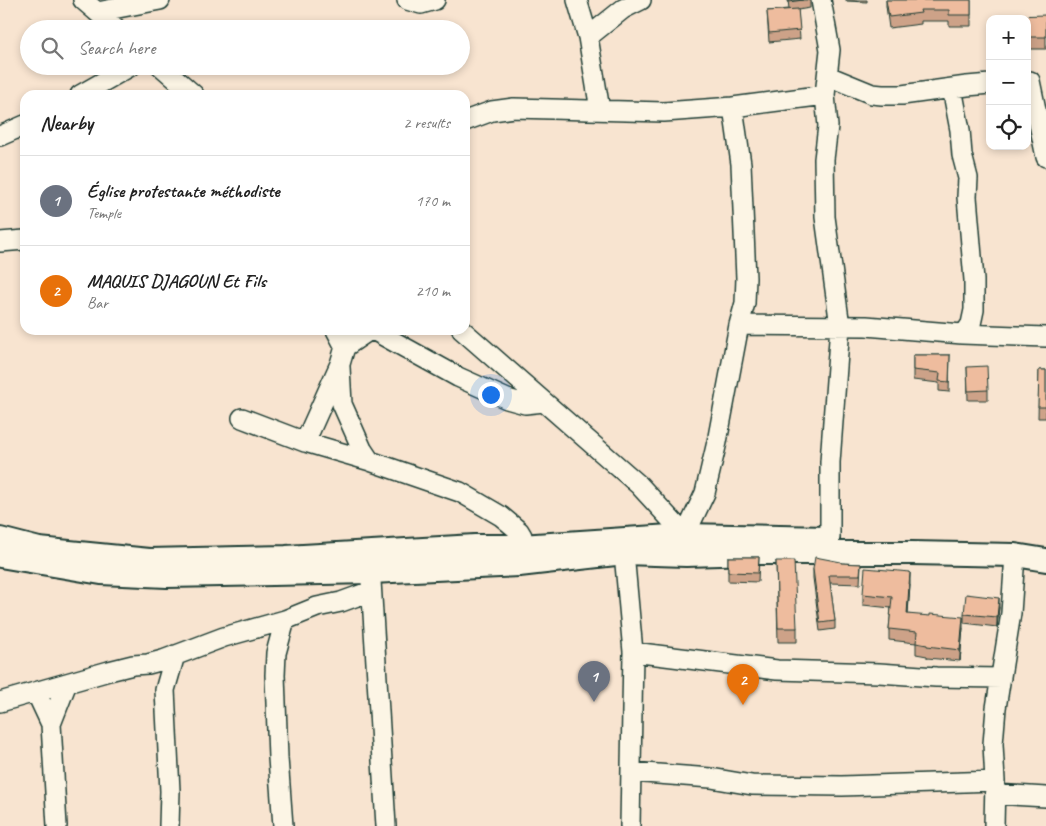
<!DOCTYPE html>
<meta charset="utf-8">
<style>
:root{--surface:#fff;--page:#f2f2f2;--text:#222;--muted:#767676;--line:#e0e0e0;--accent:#db2777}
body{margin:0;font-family:Caveat,sans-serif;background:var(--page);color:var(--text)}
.controls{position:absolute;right:15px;top:15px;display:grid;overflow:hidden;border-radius:10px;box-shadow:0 2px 8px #0003}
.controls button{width:45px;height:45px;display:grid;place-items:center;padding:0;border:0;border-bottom:1px solid var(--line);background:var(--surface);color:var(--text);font:25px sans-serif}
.you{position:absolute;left:490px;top:394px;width:18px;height:18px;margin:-12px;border:4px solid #fff;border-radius:50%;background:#1a73e8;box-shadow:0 0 0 8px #1a73e833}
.badge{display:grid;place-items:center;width:32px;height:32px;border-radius:50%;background:var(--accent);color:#fff;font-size:16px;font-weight:700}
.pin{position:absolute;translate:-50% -41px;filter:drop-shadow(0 1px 2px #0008)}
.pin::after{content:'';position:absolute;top:26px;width:18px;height:15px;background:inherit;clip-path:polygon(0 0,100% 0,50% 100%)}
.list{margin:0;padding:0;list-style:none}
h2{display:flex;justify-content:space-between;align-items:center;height:65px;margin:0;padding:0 20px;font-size:21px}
h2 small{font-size:16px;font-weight:400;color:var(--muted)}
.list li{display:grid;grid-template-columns:32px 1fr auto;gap:15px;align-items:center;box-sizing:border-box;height:90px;padding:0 20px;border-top:1px solid var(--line)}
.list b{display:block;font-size:19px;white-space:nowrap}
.list p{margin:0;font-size:16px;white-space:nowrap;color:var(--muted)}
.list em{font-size:16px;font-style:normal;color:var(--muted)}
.icon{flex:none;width:28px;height:28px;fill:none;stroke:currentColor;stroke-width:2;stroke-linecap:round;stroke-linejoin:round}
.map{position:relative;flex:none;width:1046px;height:826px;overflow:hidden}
.search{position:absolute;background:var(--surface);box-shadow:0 2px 8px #0003;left:20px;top:20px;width:450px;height:55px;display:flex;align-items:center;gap:12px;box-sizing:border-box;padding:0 18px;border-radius:28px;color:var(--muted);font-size:19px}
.panel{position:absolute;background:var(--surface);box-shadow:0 2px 8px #0003;left:20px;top:90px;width:450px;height:245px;border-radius:15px}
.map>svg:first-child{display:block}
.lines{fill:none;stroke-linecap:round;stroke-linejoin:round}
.minor-casing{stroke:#1f3d34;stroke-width:22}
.major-casing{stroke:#1f3d34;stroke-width:26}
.minor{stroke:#fcf5e5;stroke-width:19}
.major{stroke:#fcf5e5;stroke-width:22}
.wall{fill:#cda288;stroke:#1f3d34}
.shaded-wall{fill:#a7846f;stroke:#1f3d34}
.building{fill:#eebc9e;stroke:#1f3d34}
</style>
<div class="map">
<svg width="1046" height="826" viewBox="0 0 1046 826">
<rect width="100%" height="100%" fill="#f8e4d0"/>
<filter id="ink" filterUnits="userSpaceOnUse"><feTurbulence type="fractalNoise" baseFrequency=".02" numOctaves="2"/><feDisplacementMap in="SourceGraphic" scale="10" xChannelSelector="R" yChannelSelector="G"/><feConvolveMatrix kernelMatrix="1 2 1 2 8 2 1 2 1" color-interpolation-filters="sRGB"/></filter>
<g filter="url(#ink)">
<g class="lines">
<defs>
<path id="minor" d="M 83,0 L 117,29
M 407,0 L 421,4 L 435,0
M 577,0 L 588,37 L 600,110
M 821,0 L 830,50 L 825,95 L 828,126 L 824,159 L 825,217 L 840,326 L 830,462 L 830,538
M 97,12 L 160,0
M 588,37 L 623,9 L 641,0
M 161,66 L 194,95
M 828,76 L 872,94 L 882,95 L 902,95 L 967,86 L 990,84
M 1030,81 L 1046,157
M 952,88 L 960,130 L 962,155 L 968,178 L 967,197 L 974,280 L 974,310 L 971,324 L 967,330 L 962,334
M 80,95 L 131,66
M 465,121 L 492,111 L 514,108 L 664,112 L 733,107 L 825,95
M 0,136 L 25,125
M 0,242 L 25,240
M 739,325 L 866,326 L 962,334 L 1046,337
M 336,330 L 345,347
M 373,330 L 458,377 L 507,399 L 525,404 L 544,402
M 462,330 L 639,485 L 685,535 L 705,493 L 717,442 L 739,325 L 745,303 L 746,278 L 741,164 L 733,107
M 340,367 L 342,404 L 362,449 L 370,461
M 242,418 L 305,442 L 370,461 L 460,492 L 501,516 L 519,531 L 522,536 L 521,546
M 305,442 L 340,364 L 345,347 L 370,330
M 624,553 L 633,652 L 630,826
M 371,581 L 386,826
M 633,652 L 777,670 L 879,673 L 936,677 L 1001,678
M 36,692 L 51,724 L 57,826
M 0,702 L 109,671 L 133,665 L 148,664 L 163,660 L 224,637 L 285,620 L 317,607 L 341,602 L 371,591
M 51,724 L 67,683
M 631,772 L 711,778 L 752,785 L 842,786 L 995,781
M 995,794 L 1046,797
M 169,826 L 170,791 L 165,690 L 175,655
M 283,826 L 278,758 L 275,675 L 276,653 L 285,620
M 994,826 L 995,781 L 993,744 L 996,708 L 1011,613 L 1015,555"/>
<path id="major" d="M 0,539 L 39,549 L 149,560 L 286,557 L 475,546 L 521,546 L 685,535 L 828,538
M 0,556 L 101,573 L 167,576 L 371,572 L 519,565 L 624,553 L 686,555 L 752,553 L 912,553 L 1015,555 L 1046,560"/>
</defs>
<use href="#minor" class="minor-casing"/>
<use href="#major" class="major-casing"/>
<use href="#minor" class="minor"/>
<use href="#major" class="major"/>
</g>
<path class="wall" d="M 788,0 L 810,0 L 810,8 L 798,10 L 800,39 L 769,42 L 767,11 L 789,9 Z
M 846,0 L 867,0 L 867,2 L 846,1 Z
M 886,0 L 971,0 L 971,26 L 949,26 L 949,21 L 921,21 L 921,24 L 889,28 L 886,6 Z
M 1046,15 L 1046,49 L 1027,49 L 1027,19 Z
M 913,355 L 950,355 L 949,392 L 939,391 L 939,383 L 913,380 Z
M 967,367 L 988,390 L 988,400 L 968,400 Z
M 1039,370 L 1046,370 L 1046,418 L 1038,418 Z
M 728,557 L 759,557 L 758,582 L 728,581 Z
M 776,561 L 797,628 L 797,642 L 778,642 Z
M 841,563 L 861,564 L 860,584 L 830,583 L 835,621 L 835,629 L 820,631 L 813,578 L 813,569 Z
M 910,584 L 908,614 L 963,628 L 960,661 L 927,658 L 927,656 L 916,654 L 916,643 L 889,640 L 889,629 L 891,608 L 863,605 L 863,594 Z
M 999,607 L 997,627 L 964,623 L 964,614 Z"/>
<path class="shaded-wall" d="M 910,572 L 910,584 L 907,625 L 907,614 Z
M 999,598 L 999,607 L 997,627 L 997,617 Z
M 963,617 L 963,628 L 960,661 L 960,650 Z"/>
<path class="building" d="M 789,0 L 803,0 L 789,2 Z
M 886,0 L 971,0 L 971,15 L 949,15 L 949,10 L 920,10 L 921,13 L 889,17 Z
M 798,9 L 800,30 L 769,33 L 767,11 Z
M 1046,15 L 1046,37 L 1027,37 L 1027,19 L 1013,19 L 1013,16 Z
M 913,355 L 950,355 L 949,382 L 939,381 L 940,373 L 913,370 Z
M 987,366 L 988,390 L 968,391 L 967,367 Z
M 1039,370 L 1046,370 L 1046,407 L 1038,407 Z
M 728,557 L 759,557 L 758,573 L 728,572 Z
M 815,557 L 841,562 L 841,563 L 861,564 L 860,575 L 829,575 L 835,621 L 820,623 L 813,569 Z
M 776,561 L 794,561 L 797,628 L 778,628 Z
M 865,568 L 910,572 L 907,614 L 930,616 L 930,614 L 963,617 L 960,650 L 927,646 L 927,645 L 916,643 L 917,632 L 889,629 L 892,597 L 863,594 Z
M 966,594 L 999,598 L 997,617 L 964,614 Z"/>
</g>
</svg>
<div class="controls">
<button>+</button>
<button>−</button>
<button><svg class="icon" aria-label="locate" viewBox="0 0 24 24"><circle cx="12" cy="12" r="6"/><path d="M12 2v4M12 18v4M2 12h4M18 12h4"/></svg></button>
</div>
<div class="you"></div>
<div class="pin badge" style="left:594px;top:702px;background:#6b7280">1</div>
<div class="pin badge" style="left:743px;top:705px;background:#e8710a">2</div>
<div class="search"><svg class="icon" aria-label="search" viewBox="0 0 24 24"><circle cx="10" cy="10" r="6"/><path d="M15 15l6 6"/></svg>Search here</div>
<section class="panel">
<h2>Nearby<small>2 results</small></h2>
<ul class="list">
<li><span class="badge" style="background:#6b7280">1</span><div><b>Église protestante méthodiste</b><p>Temple</p></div><em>170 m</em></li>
<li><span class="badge" style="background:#e8710a">2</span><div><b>MAQUIS DJAGOUN Et Fils</b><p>Bar</p></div><em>210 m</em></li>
</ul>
</section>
</div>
